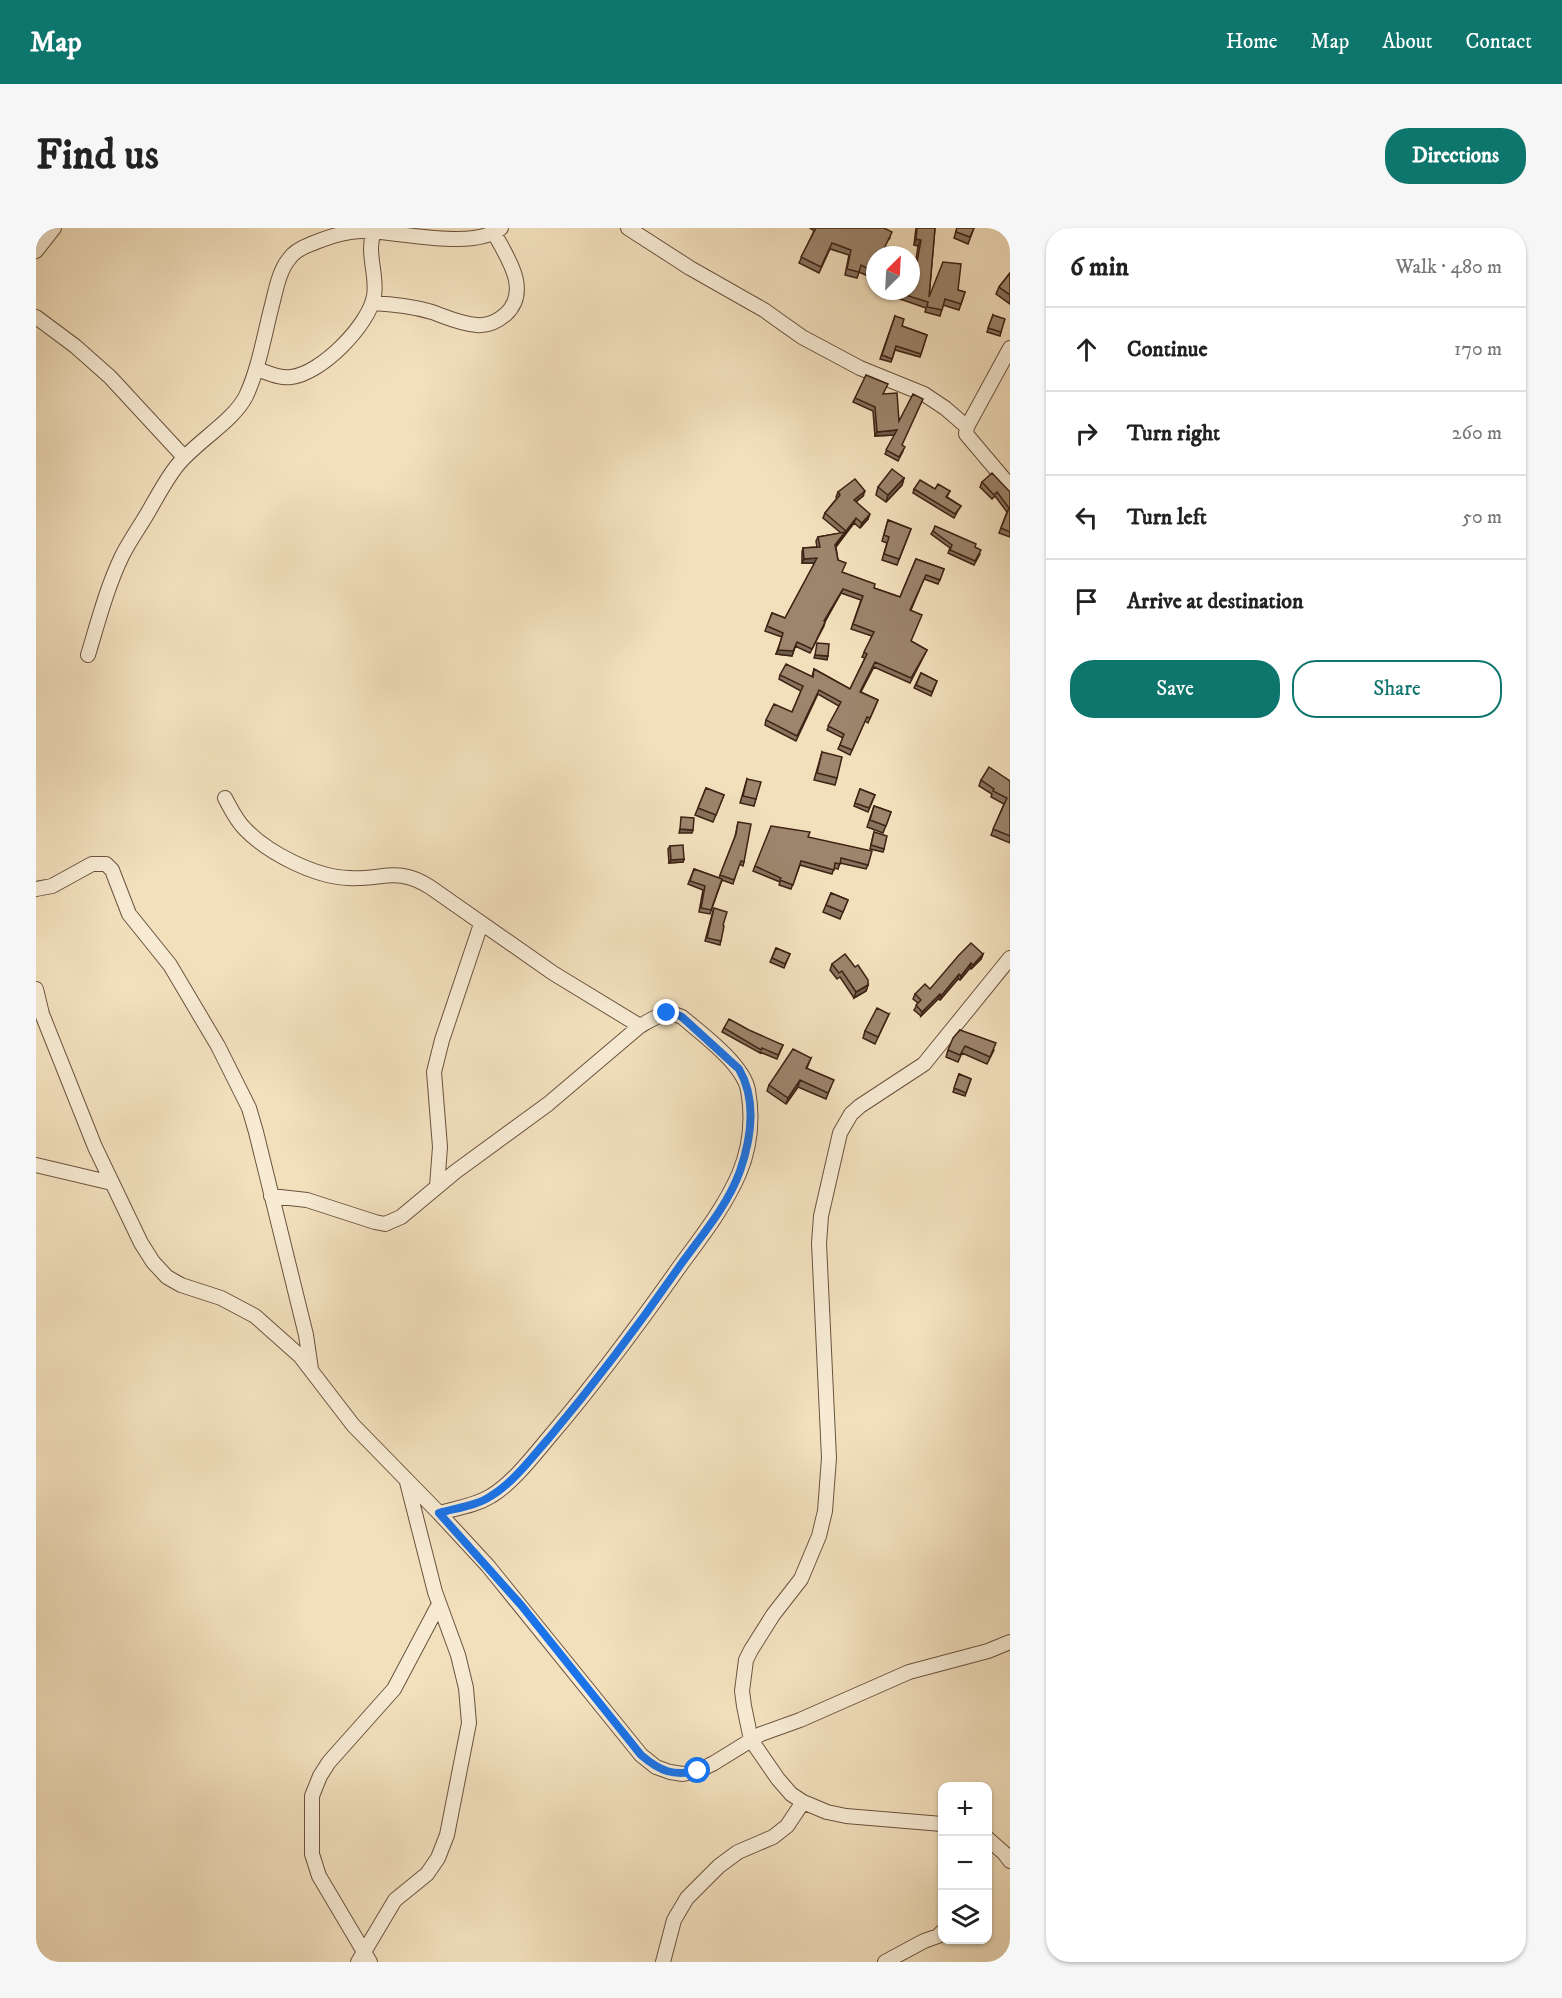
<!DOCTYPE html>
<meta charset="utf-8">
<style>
:root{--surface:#fff;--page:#f6f6f6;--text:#222;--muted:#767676;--line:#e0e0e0;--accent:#0f766e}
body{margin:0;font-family:"IM FELL DW Pica",serif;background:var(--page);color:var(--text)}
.controls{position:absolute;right:18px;bottom:18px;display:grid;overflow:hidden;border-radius:12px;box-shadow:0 2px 4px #0004}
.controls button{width:54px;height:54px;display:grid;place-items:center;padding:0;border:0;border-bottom:2px solid var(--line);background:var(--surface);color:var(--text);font:30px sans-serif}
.compass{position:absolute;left:830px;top:18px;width:54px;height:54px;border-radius:50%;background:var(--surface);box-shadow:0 2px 4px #0004;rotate:24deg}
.stop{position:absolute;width:18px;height:18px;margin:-14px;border:4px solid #1a73e8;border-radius:50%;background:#fff}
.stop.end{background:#1a73e8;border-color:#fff;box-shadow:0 2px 6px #0008}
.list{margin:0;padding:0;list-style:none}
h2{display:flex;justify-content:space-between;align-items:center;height:78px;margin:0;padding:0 24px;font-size:26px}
h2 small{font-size:20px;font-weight:400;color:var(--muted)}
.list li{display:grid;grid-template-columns:39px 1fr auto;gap:18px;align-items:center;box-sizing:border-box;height:84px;padding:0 24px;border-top:2px solid var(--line)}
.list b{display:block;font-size:22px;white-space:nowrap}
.list em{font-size:20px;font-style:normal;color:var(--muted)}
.actions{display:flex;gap:12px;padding:18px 24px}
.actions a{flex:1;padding:14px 0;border:2px solid var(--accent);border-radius:24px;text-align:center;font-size:21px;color:var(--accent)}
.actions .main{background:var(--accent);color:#fff}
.icon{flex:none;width:33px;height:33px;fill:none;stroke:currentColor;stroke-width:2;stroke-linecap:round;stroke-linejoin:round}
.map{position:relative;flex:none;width:974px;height:1734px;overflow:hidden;border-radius:24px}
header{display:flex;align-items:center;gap:36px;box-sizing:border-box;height:84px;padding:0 30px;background:var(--accent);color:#fff}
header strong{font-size:28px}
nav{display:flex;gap:33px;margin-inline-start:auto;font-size:21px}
.intro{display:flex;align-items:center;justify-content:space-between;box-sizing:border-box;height:144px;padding:0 36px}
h1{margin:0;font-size:42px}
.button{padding:15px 27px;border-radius:24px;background:var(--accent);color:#fff;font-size:21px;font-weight:700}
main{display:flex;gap:36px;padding:0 36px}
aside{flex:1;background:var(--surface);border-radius:24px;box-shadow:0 2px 4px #0004}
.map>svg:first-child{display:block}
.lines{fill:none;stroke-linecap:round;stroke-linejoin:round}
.street-casing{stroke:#6b523e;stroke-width:16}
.street{stroke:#f7ebd4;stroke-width:14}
.wall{fill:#86725d;stroke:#3e2214;stroke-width:1.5}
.shaded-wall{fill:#6d5d4c;stroke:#3e2214;stroke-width:1.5}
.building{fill:#9c856c;stroke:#3e2214;stroke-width:1.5}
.route{stroke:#1a73e8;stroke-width:8}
</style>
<header>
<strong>Map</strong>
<nav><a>Home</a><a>Map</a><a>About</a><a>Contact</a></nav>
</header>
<div class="intro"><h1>Find us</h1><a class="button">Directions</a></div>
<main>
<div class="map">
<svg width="974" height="1734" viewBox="0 0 974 1734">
<rect width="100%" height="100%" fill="#f2e0bd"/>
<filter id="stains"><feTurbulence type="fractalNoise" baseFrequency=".00333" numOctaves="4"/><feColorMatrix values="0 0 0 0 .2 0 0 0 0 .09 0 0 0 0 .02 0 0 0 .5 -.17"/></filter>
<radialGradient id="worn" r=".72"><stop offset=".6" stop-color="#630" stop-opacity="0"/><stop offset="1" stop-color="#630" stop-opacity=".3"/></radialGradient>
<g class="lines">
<defs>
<path id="street" d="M 592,0 L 654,40 L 728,82 L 766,109 L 824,140 L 888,166 L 909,180 L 931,199
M 0,23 L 18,0
M 336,75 C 357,76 376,78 396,84 C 410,89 425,96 441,97 C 452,98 461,94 470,86 C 495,62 471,29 458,5
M 0,89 L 39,118 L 74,149 L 148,229
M 974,120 L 931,199 L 930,206 L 974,258
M 220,141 C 231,144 243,151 255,149 C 285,146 333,97 338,68 C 342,45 328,22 340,0
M 52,427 C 62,394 71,359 86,328 C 94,312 105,297 114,281 C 122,267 130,252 140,239 C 158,215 197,194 210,168 C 223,140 228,108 236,77 C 240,62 243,43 253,31 C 258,23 267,19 275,16 C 292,9 309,3 327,3 C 363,3 436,23 465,0
M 189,570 C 195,581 200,592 209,601 C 232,625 279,649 313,650 C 347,652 361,638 394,659 L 517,745 L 604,798
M 0,661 L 16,658 L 56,636 L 70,636 L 76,642 L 93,686 L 134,737 L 182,818 L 213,880 L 220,904 L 270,1107 L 275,1141
M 0,761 L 6,786 L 59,919 L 105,1015 L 117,1034 L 131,1049 L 145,1057 L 185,1070 L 219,1088 L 264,1128 L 317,1197 L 403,1285 L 452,1338 L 605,1527 L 620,1539 L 634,1544 L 647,1546 L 662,1543 L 678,1535 L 725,1506 L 764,1492 L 873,1444 L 952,1423 L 974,1414
M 0,937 L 76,955
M 401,958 L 404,919 L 398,844 L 406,812 L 445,696
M 235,968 L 271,972 L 339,994 L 349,996 L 365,989 L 419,944 L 512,876 L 604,798 C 618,790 630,781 646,789 C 666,806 707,836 712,862 C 717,890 714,920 703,946 C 688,980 666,1008 644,1038 C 603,1096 561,1153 515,1207 C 498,1227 477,1255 455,1268 C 439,1278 420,1280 403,1285
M 906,1596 L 810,1588 L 791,1584 L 767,1574 L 755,1566 L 742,1551 L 715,1512 L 708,1478 L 706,1463 L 710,1432 L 715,1422 L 737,1387 L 765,1351 L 783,1308 L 789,1283 L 793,1230 L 783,1015 L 785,988 L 804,905 L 815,886 L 824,878 L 888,836 L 974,730
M 951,1610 L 968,1625 L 974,1633
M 322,1734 L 359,1672 L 391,1646 L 402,1630 L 411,1607 L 433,1495 L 430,1460 L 422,1427 L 399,1364 L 371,1254
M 334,1734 L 283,1648 L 276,1626 L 276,1568 L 284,1548 L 293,1534 L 358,1461 L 403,1376
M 627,1734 L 638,1692 L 651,1670 L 683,1638 L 702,1624 L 737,1609 L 751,1598 L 767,1574
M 849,1734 L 888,1713 L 902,1708 L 906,1704"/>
</defs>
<use href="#street" class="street-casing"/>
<use href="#street" class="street"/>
</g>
<path class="wall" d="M 774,0 L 848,0 L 854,10 L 839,27 L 839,51 L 823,44 L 821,50 L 809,47 L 813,27 L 794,21 L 783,45 L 763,35 L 778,3 Z
M 880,0 L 899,0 L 893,69 L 922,62 L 929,64 L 923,82 L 907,77 L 904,88 L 889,84 L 890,80 L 861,70 L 863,63 L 879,39 L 882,18 L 878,17 Z
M 921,0 L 938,0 L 932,16 L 918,10 Z
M 965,0 L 974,0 L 974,9 Z
M 974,45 L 974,76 L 960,66 L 963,59 Z
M 957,87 L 965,104 L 964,108 L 951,104 Z
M 859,88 L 866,98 L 891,107 L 884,129 L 859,122 L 855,134 L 844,131 Z
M 848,166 L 863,193 L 867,223 L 862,233 L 849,226 L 859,207 L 839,208 L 837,183 L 817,174 L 819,170 Z
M 868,250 L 866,257 L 850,274 L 840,267 L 842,259 Z
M 946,254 L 969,260 L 974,264 L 974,309 L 963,305 L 971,284 L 959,268 L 956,271 L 944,259 Z
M 878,261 L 914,263 L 911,269 L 925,278 L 923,281 L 918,290 L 877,265 Z
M 802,264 L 827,268 L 820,274 L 832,291 L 824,300 L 818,295 L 800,319 L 802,332 L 806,344 L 838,360 L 864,369 L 880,331 L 908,341 L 902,356 L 888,351 L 875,382 L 875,413 L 891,422 L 889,426 L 874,455 L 838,439 L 825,464 L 842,472 L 832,495 L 829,493 L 814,527 L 802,521 L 807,510 L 791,502 L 803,478 L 782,466 L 760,513 L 729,497 L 730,492 L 756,484 L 765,463 L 743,451 L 744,447 L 776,449 L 778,441 L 814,461 L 829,430 L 826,429 L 836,408 L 815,401 L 825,372 L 805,365 L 789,394 L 788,398 L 774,425 L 759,418 L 756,428 L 740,426 L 746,409 L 729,403 L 736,385 L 749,390 L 779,335 L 766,335 L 766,324 L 767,320 L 781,319 L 780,313 L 782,309 L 805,305 L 787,290 L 789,285 L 801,270 L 800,269 Z
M 852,292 L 875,301 L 861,337 L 846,332 L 851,315 L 846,313 Z
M 897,303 L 939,319 L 944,326 L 938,337 L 912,325 L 914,320 L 895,306 Z
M 885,445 L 901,453 L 895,468 L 878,460 Z
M 786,524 L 801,550 L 799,557 L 778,552 Z
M 711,551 L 720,571 L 718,578 L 704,575 Z
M 945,552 L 974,553 L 974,615 L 955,607 L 968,576 L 955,569 L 956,566 L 943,558 Z
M 670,560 L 688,567 L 677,594 L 659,587 Z
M 824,561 L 839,567 L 832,584 L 818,578 Z
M 838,578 L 855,584 L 847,605 L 831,599 Z
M 702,594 L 708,634 L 707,638 L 703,636 L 697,656 L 686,652 L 674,686 L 663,684 L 667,662 L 652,656 L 658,641 L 683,650 L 699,609 Z
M 838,604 L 848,621 L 847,624 L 834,621 Z
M 772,609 L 832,637 L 830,641 L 804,635 L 802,641 L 798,640 L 796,646 L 764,637 L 755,661 L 743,657 L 744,654 L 717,643 L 719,638 Z
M 634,618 L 648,631 L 647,634 L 633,635 L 632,621 Z
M 795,665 L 812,672 L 804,691 L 787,684 Z
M 677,683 L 687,697 L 684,717 L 669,713 Z
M 740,720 L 754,726 L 748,740 L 734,734 Z
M 947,726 L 945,731 L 935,741 L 934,740 L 924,752 L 922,751 L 904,772 L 902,771 L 885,788 L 878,782 L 882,775 L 877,771 L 879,766 L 894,761 Z
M 796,736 L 832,757 L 830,763 L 818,770 L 804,749 L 801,751 L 794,742 Z
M 853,786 L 839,816 L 827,810 L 829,803 Z
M 688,800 L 747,817 L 741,831 L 724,824 L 724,825 L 686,804 Z
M 924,802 L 958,822 L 951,836 L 926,825 L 922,834 L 910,829 L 912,822 Z
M 775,830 L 771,840 L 795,858 L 790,871 L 762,859 L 750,876 L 731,863 L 733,857 Z
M 923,846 L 935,851 L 929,868 L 917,864 Z"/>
<path class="shaded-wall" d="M 880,11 L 885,12 L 882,18 L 878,17 Z
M 861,202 L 860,207 L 839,208 L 841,204 Z
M 868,250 L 866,257 L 850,274 L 852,267 Z
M 829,263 L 827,268 L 816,277 L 818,272 Z
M 834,286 L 832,291 L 824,300 L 826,295 Z
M 820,290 L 818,295 L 808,308 L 810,303 Z
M 809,304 L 807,309 L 798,321 L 799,317 Z
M 781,330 L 780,335 L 766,335 L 768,331 Z
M 807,361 L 805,365 L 786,398 L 788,393 Z
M 761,414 L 756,428 L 740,426 L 742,422 Z
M 779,427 L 792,428 L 791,432 L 778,430 Z
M 644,601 L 657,602 L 656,605 L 643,605 Z
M 648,631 L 647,634 L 633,635 L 635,632 Z
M 947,726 L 945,731 L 935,741 L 937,737 Z
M 935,735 L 934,740 L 924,752 L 925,748 Z
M 923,746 L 922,751 L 904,772 L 905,768 Z
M 832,757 L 830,763 L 818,770 L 820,764 Z
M 904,766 L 902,771 L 885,788 L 886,784 Z
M 764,852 L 762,859 L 750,876 L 752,870 Z"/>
<path class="building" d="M 780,0 L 848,0 L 856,4 L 845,27 L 839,27 L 839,44 L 825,37 L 823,44 L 811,41 L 815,22 L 796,15 L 785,39 L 765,29 Z
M 881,0 L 899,0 L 893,69 L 907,34 L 925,36 L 922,62 L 929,64 L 925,76 L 909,71 L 906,82 L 891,79 L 892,74 L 863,65 L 864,63 L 875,63 L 875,38 L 880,40 L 885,12 L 880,11 Z
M 921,0 L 938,0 L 934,9 L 920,4 Z
M 974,45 L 974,67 L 963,59 Z
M 957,87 L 969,91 L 965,104 L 952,100 Z
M 859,88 L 868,91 L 866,98 L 891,107 L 885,126 L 860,118 L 856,131 L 846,127 Z
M 830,147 L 852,156 L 847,166 L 861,165 L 863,193 L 877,166 L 887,171 L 866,217 L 869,219 L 863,229 L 850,222 L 861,202 L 841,204 L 839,179 L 819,170 Z
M 856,241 L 868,250 L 852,267 L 842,259 Z
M 956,245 L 974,264 L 974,304 L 965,300 L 973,280 L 961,264 L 958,267 L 946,254 Z
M 819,251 L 829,263 L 818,272 L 834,286 L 826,295 L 820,290 L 810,303 L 789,285 L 804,267 L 802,264 Z
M 884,252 L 899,261 L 902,256 L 914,263 L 910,269 L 925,278 L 919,286 L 878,261 Z
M 852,292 L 875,301 L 863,331 L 848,326 L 853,309 L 848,307 Z
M 899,298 L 940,316 L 939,319 L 945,322 L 939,333 L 914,322 L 916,317 L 897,303 Z
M 809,304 L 799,317 L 802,332 L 810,335 L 806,344 L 839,356 L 838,360 L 864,369 L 880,331 L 908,341 L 904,352 L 890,347 L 874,382 L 886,387 L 875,413 L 891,422 L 875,450 L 839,434 L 824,464 L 842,472 L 834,490 L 831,489 L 816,522 L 804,517 L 808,506 L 792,498 L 805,474 L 783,462 L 761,508 L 730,492 L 738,476 L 756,484 L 767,458 L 744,447 L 750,436 L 777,449 L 778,441 L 814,461 L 831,426 L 828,424 L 838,404 L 817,396 L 827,368 L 807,361 L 788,393 L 789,394 L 776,421 L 761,414 L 757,423 L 742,422 L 747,405 L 731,398 L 736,385 L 749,390 L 781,330 L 768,331 L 767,320 L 784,319 L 782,309 Z
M 781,415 L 793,416 L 792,428 L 779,427 Z
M 885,445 L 901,453 L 896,464 L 880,457 Z
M 786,524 L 806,529 L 801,550 L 781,545 Z
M 953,539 L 974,553 L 974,608 L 957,601 L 971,570 L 957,563 L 958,561 L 945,552 Z
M 711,551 L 725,554 L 720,571 L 707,568 Z
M 670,560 L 688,567 L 680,587 L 662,580 Z
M 824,561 L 839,567 L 833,580 L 819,575 Z
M 838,578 L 855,584 L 850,598 L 834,592 Z
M 645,589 L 658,590 L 657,602 L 644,601 Z
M 702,594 L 715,596 L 708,634 L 705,633 L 698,652 L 684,647 L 700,606 Z
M 735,598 L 774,604 L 772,609 L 836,623 L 832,637 L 805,630 L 804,636 L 799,635 L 798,642 L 765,633 L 757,657 L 744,652 L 745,650 L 719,638 Z
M 838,604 L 851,608 L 848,621 L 835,617 Z
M 647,617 L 648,631 L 635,632 L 634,618 Z
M 658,641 L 686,651 L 675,682 L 665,680 L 669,658 L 654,653 Z
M 795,665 L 812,672 L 807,684 L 790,677 Z
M 678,680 L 691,684 L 687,697 L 688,698 L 685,713 L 671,710 Z
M 935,715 L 947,726 L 937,737 L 935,735 L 925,748 L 923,746 L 905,768 L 904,766 L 886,784 L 880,777 L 885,772 L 879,766 L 889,756 L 894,761 L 923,727 Z
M 740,720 L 754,726 L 749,736 L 736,730 Z
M 809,726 L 819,739 L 822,737 L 832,752 L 832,757 L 820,764 L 806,743 L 803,745 L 796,736 Z
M 841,780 L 853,786 L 842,809 L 829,803 Z
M 693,791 L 713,802 L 747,817 L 742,827 L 726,820 L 725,822 L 688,800 Z
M 924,802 L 960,815 L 954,829 L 929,818 L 924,827 L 912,822 L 917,810 Z
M 757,821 L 775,830 L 770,840 L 798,852 L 792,865 L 764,852 L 752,870 L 733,857 Z
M 923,846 L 935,851 L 930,865 L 918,860 Z"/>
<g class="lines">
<path class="route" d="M 631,785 L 638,785 L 646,789 L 703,841 C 721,872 715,911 704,943 C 691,979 665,1008 643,1039 C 602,1098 559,1155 513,1210 C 496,1229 478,1254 455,1268 C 440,1278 420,1280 403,1285 L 485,1377 L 605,1527 C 625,1544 637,1548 662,1543"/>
</g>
<rect width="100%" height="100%" filter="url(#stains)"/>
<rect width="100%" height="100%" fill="url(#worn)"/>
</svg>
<div class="controls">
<button>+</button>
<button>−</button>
<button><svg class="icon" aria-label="layers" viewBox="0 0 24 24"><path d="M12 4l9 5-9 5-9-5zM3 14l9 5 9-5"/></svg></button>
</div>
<svg class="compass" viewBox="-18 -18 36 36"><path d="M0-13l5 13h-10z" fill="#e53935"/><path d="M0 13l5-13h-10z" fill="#767676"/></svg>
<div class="stop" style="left:662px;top:1543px"></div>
<div class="stop end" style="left:631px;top:785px"></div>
</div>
<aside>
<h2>6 min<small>Walk · 480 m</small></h2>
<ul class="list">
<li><svg class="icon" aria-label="ahead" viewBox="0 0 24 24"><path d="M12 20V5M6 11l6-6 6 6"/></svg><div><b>Continue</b></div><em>170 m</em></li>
<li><svg class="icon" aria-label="right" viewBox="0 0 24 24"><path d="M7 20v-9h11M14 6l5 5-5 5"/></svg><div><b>Turn right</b></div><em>260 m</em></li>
<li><svg class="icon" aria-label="left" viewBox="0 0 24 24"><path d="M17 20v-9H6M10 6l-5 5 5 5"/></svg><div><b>Turn left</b></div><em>50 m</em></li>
<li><svg class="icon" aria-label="arrive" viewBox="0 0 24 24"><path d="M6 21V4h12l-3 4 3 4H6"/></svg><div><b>Arrive at destination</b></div></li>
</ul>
<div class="actions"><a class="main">Save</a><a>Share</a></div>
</aside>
</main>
